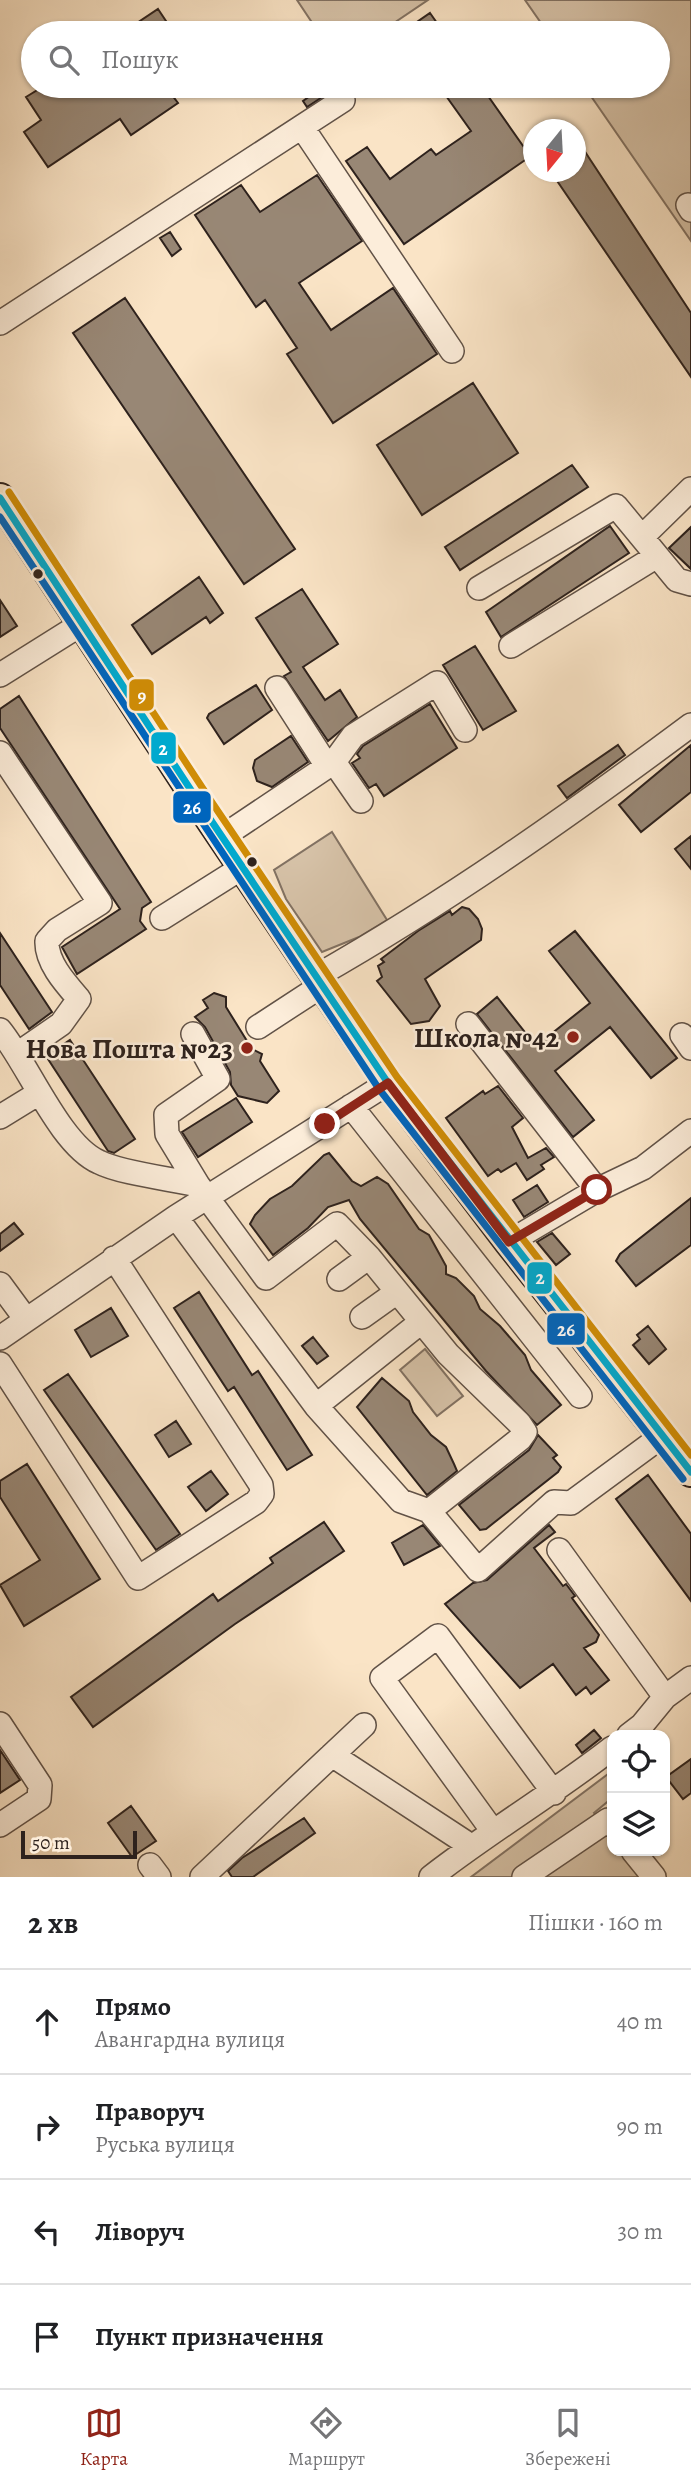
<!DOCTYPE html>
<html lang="uk">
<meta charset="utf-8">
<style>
:root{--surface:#fff;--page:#f2f2f2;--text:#202124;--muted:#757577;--line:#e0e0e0;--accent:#8f2418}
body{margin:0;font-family:Alegreya,serif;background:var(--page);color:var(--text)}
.controls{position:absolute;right:21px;bottom:21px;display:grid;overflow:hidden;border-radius:14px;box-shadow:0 2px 5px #0004}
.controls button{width:63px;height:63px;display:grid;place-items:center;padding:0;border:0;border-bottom:2px solid var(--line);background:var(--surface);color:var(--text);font:35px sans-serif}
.compass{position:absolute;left:523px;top:119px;width:63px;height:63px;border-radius:50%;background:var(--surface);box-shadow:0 2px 5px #0004;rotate:198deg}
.scale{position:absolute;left:21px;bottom:18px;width:116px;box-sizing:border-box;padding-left:7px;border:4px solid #2e221d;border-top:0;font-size:19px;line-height:24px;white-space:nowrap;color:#2e221d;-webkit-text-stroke:5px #fcedda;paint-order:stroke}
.stop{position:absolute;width:21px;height:21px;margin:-16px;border:5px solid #8f2418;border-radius:50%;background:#fff}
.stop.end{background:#8f2418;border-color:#fff;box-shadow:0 2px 7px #0008}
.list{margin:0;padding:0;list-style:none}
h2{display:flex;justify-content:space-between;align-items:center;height:91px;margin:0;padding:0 28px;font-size:30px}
h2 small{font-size:23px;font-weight:400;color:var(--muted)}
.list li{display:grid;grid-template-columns:46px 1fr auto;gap:21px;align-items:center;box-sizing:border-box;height:105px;padding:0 28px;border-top:2px solid var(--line)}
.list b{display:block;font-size:26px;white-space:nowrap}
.list p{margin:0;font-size:23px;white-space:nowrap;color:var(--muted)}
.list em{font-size:23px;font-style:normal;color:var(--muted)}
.icon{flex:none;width:38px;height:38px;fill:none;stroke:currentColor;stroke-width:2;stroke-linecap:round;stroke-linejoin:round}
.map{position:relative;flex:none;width:691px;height:1877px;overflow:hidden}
.search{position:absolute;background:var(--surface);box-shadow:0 2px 5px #0004;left:21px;right:21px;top:21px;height:77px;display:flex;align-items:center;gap:18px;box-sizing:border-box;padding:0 24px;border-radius:38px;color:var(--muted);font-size:26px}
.sheet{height:511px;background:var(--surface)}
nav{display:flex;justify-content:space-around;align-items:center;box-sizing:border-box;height:98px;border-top:2px solid var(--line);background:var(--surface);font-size:19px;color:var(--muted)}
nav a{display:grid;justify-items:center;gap:4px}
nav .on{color:var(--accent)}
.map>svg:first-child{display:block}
.green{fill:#d7c3a9;stroke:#827263;stroke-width:2}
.building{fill:#988775;stroke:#2e221d;stroke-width:2}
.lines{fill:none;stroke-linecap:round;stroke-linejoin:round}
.minor-casing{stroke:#615247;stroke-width:26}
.major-casing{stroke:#2e221d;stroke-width:32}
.minor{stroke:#fcedda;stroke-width:23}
.major{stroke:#fae4c6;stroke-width:28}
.bus-1-casing{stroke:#fcedda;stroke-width:12}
.bus-2-casing{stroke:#fcedda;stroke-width:12}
.bus-3-casing{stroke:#fcedda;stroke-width:12}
.bus-1{stroke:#00a9ce;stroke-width:7}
.bus-2{stroke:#0065bd;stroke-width:7}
.bus-3{stroke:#cf8c06;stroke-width:7}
.route{stroke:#8f2418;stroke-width:9}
.bus-dot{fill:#2e221d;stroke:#fcedda;stroke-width:2.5}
.poi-dot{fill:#8f2418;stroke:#fcedda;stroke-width:2.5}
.labels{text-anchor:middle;stroke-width:5;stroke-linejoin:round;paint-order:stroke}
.poi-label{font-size:28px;font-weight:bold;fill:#2e221d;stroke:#fcedda;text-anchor:end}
.line-badge{stroke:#fcedda;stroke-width:2.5}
.badge-label{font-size:19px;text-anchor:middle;font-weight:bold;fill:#fff}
</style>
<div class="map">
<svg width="691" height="1877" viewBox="0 0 691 1877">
<rect width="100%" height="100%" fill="#fae4c6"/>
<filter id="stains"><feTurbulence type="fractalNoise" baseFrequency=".00286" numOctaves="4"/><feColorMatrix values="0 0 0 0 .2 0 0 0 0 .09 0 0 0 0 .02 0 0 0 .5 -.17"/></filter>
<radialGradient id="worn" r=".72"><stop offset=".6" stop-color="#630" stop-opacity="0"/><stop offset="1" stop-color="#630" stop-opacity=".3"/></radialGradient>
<path class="green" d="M 297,0 L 428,0 L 379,33 L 319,33 Z
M 525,0 L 691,0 L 691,241 L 584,86 L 658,86 L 658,33 L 548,33 Z
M 332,832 L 387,920 L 359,937 L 322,952 L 286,899 L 274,870 Z
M 425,1349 L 463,1396 L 437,1416 L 400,1370 Z
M 612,1771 L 612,1798 L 594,1813 L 612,1836 L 612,1851 L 623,1851 L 643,1877 L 471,1877 Z"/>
<path class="building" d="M 158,9 L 174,33 L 122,33 Z
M 430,13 L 444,33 L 401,33 Z
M 44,86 L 187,86 L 172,95 L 178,103 L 131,135 L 120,119 L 48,167 L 24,132 L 41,120 L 26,97 Z
M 324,86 L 336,88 L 307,107 L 303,101 Z
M 439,86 L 481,86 L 528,153 L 528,158 L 404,244 L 346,161 L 367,147 L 390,179 L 431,149 L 436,155 L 471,131 Z
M 576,138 L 691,313 L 691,377 L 551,172 L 576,172 Z
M 317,175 L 362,241 L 299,283 L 331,330 L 393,288 L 437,354 L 333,423 L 287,354 L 297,348 L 265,300 L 256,307 L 195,215 L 241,185 L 260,212 Z
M 170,232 L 181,249 L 172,256 L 160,238 Z
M 125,298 L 295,549 L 244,584 L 73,333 Z
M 473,383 L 518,453 L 422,515 L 377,445 Z
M 572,465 L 588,487 L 460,570 L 445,547 Z
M 610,526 L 629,553 L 501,637 L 486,612 Z
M 691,527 L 691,569 L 669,548 Z
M 199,577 L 223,613 L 210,623 L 206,617 L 152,654 L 132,625 Z
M 302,589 L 338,644 L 303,667 L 325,700 L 340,690 L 357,717 L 328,741 L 284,676 L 291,672 L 256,618 Z
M 0,600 L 17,626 L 0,637 Z
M 475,646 L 516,711 L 483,730 L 443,665 Z
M 256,685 L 272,710 L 224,744 L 207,718 L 209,714 Z
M 19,696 L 151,902 L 142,908 L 140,921 L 146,929 L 77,974 L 62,947 L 120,909 L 0,728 L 0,709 Z
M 430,704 L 457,748 L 384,796 L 376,784 L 369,788 L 352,763 L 360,758 L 357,754 L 363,746 Z
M 291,736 L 308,762 L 272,787 L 257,781 L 253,768 L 255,760 Z
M 618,745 L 625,755 L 567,798 L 558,786 Z
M 691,745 L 691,792 L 641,832 L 619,805 Z
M 691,836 L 691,869 L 675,849 Z
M 462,907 L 469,909 L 478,919 L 482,929 L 481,940 L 425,979 L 440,1006 L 429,1021 L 411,1024 L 377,981 L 382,977 L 378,966 L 384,962 L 381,959 L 418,931 L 450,911 L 452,915 Z
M 575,931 L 677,1058 L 651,1078 L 610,1027 L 555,1071 L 594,1120 L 573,1137 L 477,1014 L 497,997 L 536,1046 L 590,1003 L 549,951 Z
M 0,933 L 52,1012 L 29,1029 L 0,985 Z
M 214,993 L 226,997 L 226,1007 L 252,1049 L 262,1054 L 260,1061 L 279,1091 L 267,1103 L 238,1096 L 231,1085 L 230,1072 L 205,1027 L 195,1017 L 208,1008 L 203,1000 Z
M 70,1040 L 135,1139 L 114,1153 L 108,1151 L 46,1056 Z
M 498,1086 L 523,1118 L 512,1127 L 528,1158 L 546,1148 L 554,1157 L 541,1165 L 544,1169 L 527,1180 L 516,1163 L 501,1172 L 498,1169 L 488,1176 L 446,1118 L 483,1091 L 485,1094 Z
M 236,1098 L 252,1122 L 198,1157 L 182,1132 Z
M 329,1153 L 352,1181 L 361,1186 L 377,1177 L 388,1184 L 419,1229 L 429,1235 L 446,1266 L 446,1274 L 456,1278 L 474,1296 L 480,1309 L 500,1326 L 525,1355 L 531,1370 L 561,1405 L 537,1425 L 486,1371 L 360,1219 L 349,1200 L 328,1207 L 308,1228 L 273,1255 L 250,1224 L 255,1215 L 270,1199 L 292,1186 L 324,1155 Z
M 537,1185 L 548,1202 L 524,1217 L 513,1200 Z
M 691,1198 L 691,1245 L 636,1286 L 616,1261 L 620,1254 Z
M 14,1223 L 23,1234 L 0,1251 L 0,1234 Z
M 552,1233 L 570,1254 L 556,1265 L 537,1242 Z
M 199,1292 L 252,1375 L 258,1371 L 312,1455 L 287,1470 L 234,1387 L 228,1391 L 174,1308 Z
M 111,1308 L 128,1336 L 91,1357 L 75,1330 Z
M 648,1326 L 666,1349 L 649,1364 L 633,1345 L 640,1339 L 637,1335 Z
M 313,1337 L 328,1356 L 317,1364 L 302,1346 Z
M 68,1374 L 180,1534 L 156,1550 L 44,1390 Z
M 382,1378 L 409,1401 L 413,1412 L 431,1435 L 446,1447 L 454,1464 L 457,1471 L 427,1495 L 357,1407 Z
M 176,1421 L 191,1444 L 169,1457 L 155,1435 Z
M 538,1435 L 557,1455 L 553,1458 L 561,1467 L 558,1472 L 486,1529 L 480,1530 L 459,1505 L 529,1450 Z
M 27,1464 L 100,1579 L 24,1626 L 0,1585 L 40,1560 L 0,1497 L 0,1481 Z
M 211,1471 L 228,1494 L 206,1511 L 188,1487 Z
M 648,1475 L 691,1534 L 691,1601 L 616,1499 Z
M 324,1522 L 344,1551 L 235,1624 L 93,1727 L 71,1697 L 213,1594 L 218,1601 L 273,1563 L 270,1558 Z
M 423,1525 L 440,1546 L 404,1565 L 392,1543 Z
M 549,1525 L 555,1532 L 534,1548 L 563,1586 L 566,1584 L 575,1596 L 572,1598 L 599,1635 L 596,1642 L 584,1648 L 609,1680 L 591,1694 L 586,1687 L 576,1695 L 553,1664 L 520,1688 L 445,1604 L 473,1583 L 487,1580 Z
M 594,1730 L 601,1738 L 582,1753 L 576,1745 Z
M 0,1750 L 20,1780 L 0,1793 Z
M 691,1759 L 691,1793 L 683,1799 L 666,1777 Z
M 131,1806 L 156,1841 L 132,1857 L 108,1823 Z
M 304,1818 L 315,1833 L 253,1877 L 232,1877 L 228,1871 L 242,1858 Z"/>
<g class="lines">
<defs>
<path id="minor" d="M 302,127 L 452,351
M 688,205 L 691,210
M 0,323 L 343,100
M 642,537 L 691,489
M 479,588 L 616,506 L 677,580 L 691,584
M 511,646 L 657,556
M 0,675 L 83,623
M 277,688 L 327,766
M 0,753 L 100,903 L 57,930 L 47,941 C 46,962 65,983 79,999 L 61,1024 L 19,1053
M 334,762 L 361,801
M 222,837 L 334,762 L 353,736 L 437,683 L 465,730
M 162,918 L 243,867
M 315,977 C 447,902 569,816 691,725
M 468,1024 L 597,1190
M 258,1027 L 321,986
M 0,1030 C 28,1064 60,1145 99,1162 C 120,1173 172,1179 198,1185 L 266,1278 L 337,1224 L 369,1257 L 448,1354 L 519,1423 L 525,1432 L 520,1439 L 429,1511 L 478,1570 L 554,1502 L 571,1503 L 662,1436
M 193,1034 L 218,1079 L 166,1115 L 167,1134 L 198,1185
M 682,1035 L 691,1048
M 351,1106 L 580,1396
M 0,1117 L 39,1093
M 176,1217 L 316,1406 L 401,1501 L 429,1511
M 509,1242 L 597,1190 L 643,1168 L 691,1131
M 339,1279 L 369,1257
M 0,1284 L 25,1318
M 362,1317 L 397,1292
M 0,1338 L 176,1217 L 388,1083
M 0,1364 L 138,1578 L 256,1502 L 262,1494 L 261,1485 L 114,1258
M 316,1406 L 421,1322
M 559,1550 L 665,1697
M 0,1724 L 40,1785 L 39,1799 L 0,1825
M 629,1735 L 642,1725 L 665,1697 L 691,1678
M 332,1755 L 471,1846
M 492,1830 L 382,1678 L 438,1636 L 554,1793
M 633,1851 L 654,1877
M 150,1865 L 159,1877
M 202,1877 L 364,1725
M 431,1877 C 490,1831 553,1794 612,1748
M 524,1877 L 608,1820 L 612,1825"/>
<path id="major" d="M 0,498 L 202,807 L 388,1083 L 509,1242 L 691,1472"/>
</defs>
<use href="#minor" class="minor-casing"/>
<use href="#major" class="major-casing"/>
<use href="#minor" class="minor"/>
<use href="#major" class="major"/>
<defs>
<path id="bus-1" d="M 0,498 L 202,807 L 388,1083 L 691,1472"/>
<path id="bus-2" d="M 0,517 L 379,1089 L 683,1479"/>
<path id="bus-3" d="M 9,492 L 211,801 L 397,1077 L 691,1455"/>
</defs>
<use href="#bus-1" class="bus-1-casing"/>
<use href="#bus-2" class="bus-2-casing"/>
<use href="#bus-3" class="bus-3-casing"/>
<use href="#bus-1" class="bus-1"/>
<use href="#bus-2" class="bus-2"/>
<use href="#bus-3" class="bus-3"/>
</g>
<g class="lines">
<path class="route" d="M 325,1124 L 388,1083 L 509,1242 L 597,1190"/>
</g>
<g class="bus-dot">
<circle cx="38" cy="574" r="6"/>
<circle cx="252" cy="862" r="6"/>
</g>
<g class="poi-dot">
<circle cx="573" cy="1037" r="7"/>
<circle cx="247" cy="1048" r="7"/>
</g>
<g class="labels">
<g class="poi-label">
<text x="559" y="1047">Школа №42</text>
<text x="233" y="1058">Нова Пошта №23</text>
</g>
</g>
<g class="line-badge">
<rect x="128" y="678" width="27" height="34" rx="7" fill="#cf8c06"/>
<rect x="150" y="731" width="27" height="34" rx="7" fill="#00a9ce"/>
<rect x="172" y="790" width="40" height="34" rx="7" fill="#0065bd"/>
<rect x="526" y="1261" width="27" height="34" rx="7" fill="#00a9ce"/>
<rect x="546" y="1312" width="40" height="34" rx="7" fill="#0065bd"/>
</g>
<g class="badge-label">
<text x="142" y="702">9</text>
<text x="163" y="755">2</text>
<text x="192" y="814">26</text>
<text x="540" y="1284">2</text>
<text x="566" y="1336">26</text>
</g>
<rect width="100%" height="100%" filter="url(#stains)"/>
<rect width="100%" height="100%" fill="url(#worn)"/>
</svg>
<div class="controls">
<button><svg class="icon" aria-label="locate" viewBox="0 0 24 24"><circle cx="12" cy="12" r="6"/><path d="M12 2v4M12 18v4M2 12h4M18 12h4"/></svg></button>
<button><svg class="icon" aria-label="layers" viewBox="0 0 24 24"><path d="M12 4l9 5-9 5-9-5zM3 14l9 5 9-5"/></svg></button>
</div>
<svg class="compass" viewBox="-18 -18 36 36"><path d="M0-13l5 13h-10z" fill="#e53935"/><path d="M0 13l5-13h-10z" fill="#757577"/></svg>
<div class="scale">50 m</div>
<div class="stop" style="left:597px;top:1190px"></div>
<div class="stop end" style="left:325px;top:1124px"></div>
<div class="search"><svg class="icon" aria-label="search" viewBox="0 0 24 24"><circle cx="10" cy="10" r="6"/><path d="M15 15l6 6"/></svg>Пошук</div>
</div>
<section class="sheet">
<h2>2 хв<small>Пішки · 160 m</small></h2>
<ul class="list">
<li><svg class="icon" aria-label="ahead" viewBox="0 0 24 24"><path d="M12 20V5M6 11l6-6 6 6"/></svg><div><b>Прямо</b><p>Авангардна вулиця</p></div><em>40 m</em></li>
<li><svg class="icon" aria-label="right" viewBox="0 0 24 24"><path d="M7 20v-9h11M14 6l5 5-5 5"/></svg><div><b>Праворуч</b><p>Руська вулиця</p></div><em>90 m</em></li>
<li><svg class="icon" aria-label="left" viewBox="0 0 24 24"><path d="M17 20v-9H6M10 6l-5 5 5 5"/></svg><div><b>Ліворуч</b></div><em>30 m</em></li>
<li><svg class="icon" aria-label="arrive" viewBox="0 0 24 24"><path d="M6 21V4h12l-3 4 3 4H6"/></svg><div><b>Пункт призначення</b></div></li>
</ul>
</section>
<nav>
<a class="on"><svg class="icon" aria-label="map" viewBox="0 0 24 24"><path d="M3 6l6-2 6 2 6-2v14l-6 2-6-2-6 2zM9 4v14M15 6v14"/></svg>Карта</a>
<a><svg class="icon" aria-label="directions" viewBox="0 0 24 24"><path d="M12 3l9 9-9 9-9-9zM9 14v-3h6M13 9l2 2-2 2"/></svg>Маршрут</a>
<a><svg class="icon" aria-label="saved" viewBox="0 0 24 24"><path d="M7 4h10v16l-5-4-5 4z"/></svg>Збережені</a>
</nav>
